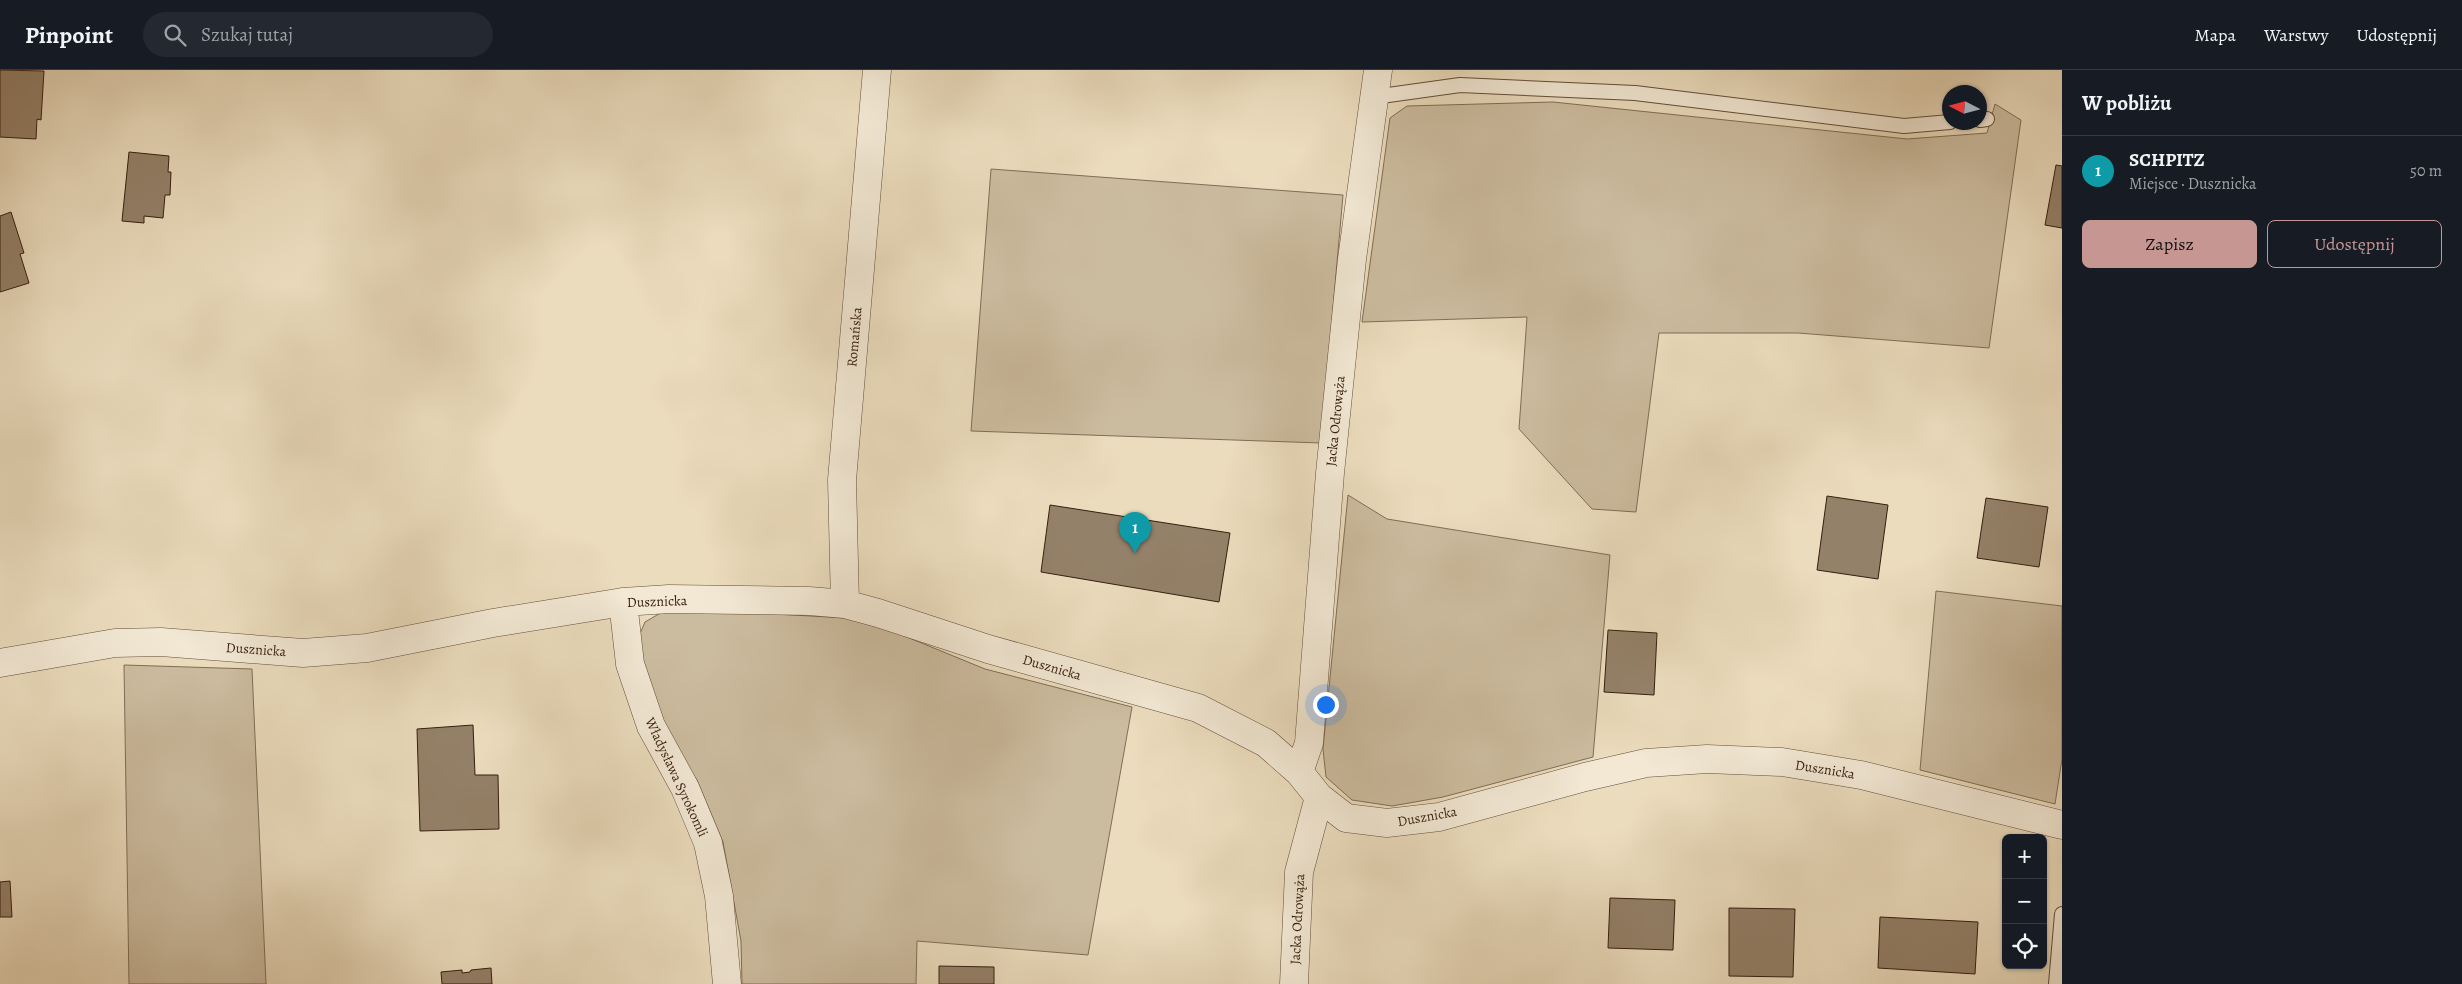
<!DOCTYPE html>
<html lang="pl">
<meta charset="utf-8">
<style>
:root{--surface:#171b24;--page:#242831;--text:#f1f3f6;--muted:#9ea1a6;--line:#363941;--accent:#c59692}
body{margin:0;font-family:Alegreya,serif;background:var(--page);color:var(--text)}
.controls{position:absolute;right:15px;bottom:15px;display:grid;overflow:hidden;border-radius:8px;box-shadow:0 1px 4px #0004}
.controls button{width:45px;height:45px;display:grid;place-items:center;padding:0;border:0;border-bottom:1px solid var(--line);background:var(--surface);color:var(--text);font:25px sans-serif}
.compass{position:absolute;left:1942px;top:15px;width:45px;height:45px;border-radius:50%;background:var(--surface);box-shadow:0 1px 4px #0004;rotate:276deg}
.you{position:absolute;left:1325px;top:634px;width:18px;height:18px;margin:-12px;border:4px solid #fff;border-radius:50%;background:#1a73e8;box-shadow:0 0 0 8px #1a73e833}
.badge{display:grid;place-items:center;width:32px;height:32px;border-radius:50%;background:var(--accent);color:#fff;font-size:16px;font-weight:700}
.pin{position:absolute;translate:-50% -41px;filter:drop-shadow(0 1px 2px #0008)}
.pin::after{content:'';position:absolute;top:26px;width:18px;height:15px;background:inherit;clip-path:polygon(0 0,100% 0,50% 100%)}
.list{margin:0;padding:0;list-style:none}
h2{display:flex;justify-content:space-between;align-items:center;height:65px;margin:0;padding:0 20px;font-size:21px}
h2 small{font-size:16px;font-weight:400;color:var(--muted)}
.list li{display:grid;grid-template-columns:32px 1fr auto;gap:15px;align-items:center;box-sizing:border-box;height:70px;padding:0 20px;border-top:1px solid var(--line)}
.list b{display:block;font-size:19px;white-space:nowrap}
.list p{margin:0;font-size:16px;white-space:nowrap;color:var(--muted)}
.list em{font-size:16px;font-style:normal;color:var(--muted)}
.actions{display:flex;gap:10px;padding:15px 20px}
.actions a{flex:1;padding:11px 0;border:1px solid var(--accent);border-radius:8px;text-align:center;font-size:18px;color:var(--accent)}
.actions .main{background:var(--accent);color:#111}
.icon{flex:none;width:28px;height:28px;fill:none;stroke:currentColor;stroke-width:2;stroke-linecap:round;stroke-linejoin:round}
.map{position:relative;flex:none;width:2062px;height:914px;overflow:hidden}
header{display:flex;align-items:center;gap:30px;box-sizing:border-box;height:70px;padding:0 25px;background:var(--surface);border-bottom:1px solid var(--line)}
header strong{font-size:24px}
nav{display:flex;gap:28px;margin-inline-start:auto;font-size:18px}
.search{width:350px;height:45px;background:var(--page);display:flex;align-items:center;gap:12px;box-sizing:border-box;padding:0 18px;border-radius:28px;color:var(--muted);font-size:19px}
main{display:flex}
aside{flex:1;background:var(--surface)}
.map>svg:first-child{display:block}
.green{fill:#ccbc9f;stroke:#816d57}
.building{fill:#948169;stroke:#361e0f}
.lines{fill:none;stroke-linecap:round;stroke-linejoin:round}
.service-casing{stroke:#634e3a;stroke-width:16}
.minor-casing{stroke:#634e3a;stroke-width:29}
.service{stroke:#f2e8d4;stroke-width:14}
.minor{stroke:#f2e8d4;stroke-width:28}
.labels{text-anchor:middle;stroke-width:4;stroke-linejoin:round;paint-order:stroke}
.street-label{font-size:14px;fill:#361e0f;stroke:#f2e8d4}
</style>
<header>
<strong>Pinpoint</strong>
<div class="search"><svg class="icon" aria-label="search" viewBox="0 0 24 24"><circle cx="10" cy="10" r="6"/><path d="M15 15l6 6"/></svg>Szukaj tutaj</div>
<nav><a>Mapa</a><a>Warstwy</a><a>Udostępnij</a></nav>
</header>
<main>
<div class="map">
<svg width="2062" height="914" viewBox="0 0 2062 914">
<rect width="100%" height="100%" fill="#ebdcbd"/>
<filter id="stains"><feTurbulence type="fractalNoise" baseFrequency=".004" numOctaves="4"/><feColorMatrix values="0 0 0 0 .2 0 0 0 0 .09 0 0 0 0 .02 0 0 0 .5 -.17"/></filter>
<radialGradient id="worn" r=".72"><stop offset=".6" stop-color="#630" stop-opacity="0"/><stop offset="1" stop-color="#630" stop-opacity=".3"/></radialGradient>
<path class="green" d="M 1553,32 L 1907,69 L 1987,63 L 1995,34 L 2021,50 L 1989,278 L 1798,263 L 1659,263 L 1636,442 L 1592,439 L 1519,359 L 1527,247 L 1362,252 L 1390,48 L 1407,36 Z
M 991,99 L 1343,125 L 1321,373 L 971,361 Z
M 1348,425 L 1387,449 L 1610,485 L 1593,687 L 1443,727 L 1392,736 L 1352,730 L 1326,707 L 1323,679 Z
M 1936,521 L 2062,536 L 2062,689 L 2055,734 L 1920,700 Z
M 669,538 L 863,549 L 985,599 L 1132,637 L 1088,885 L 917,871 L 916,914 L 742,914 L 741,871 L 723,772 L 697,710 L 661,661 L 636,573 L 645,552 Z
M 124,595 L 252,599 L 266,914 L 129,914 Z"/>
<path class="building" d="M 0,0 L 44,1 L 41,50 L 37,49 L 36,69 L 0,67 Z
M 129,82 L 169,86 L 168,102 L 171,102 L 170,125 L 165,125 L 163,148 L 144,146 L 144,153 L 122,151 Z
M 2056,95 L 2062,96 L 2062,158 L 2045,155 Z
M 11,142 L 24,183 L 20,184 L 29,213 L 0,222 L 0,146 Z
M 1827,426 L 1888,435 L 1878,509 L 1817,500 Z
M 1986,428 L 2048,437 L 2039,497 L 1977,488 Z
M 1050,435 L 1230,463 L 1219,532 L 1041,502 Z
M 1608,560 L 1657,563 L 1654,625 L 1604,622 Z
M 473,655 L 475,705 L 498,705 L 499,759 L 420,761 L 417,659 Z
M 10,811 L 12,847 L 0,847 L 0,812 Z
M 1610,828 L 1675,830 L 1673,880 L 1608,878 Z
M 1729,838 L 1795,839 L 1793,907 L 1729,906 Z
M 1880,847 L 1978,852 L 1975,904 L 1878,898 Z
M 939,896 L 994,897 L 994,914 L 939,914 Z
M 491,898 L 492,914 L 442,914 L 441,902 L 462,900 L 462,903 L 470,902 L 471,900 Z"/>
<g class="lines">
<defs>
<path id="service" d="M 1374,27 L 1460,15 L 1635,23 L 1904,56 L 1950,52
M 1980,50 L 1987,49
M 2056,914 L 2062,844"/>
<path id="minor" d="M 623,532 L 630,594 L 651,656 L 685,718 L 708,773 L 719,826 L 727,914
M 845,534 L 842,410 L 877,0
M 0,593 L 115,573 L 161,572 L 303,583 L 367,578 L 493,553 L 623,532 L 669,529 L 809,531 L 845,534 L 878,543 L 988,579 L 1198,638 L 1266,673 L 1299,702 L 1319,727 L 1346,748 L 1387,753 L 1439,747 L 1585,707 L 1646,693 L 1707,689 L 1782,692 L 1861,705 L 2062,755
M 1299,702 L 1309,673 L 1330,403 L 1352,189 L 1378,0
M 1294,914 L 1299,802 L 1319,727"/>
</defs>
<use href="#service" class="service-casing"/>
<use href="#minor" class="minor-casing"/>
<use href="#service" class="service"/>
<use href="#minor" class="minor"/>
</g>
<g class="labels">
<g class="street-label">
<text transform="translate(854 267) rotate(-85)" y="5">Romańska</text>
<text transform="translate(1335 351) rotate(-84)" y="5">Jacka Odrowąża</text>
<text transform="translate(657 531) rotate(-2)" y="5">Dusznicka</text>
<text transform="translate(256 579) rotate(4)" y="5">Dusznicka</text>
<text transform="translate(1052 597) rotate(16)" y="5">Dusznicka</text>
<text transform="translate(1825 699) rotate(9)" y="5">Dusznicka</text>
<text transform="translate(677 707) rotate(65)" y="5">Władysława Syrokomli</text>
<text transform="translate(1427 746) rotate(-10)" y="5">Dusznicka</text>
<text transform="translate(1297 849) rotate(-87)" y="5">Jacka Odrowąża</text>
</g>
</g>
<rect width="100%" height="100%" filter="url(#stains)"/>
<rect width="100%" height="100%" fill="url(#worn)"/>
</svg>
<div class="controls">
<button>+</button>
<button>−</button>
<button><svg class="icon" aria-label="locate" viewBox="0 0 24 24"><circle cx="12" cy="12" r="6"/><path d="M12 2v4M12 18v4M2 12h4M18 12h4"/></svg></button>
</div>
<svg class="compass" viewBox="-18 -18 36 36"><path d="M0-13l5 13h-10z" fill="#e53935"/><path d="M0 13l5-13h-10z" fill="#9ea1a6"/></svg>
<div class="you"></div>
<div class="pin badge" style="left:1135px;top:483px;background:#0f9aa8">1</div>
</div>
<aside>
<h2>W pobliżu<small></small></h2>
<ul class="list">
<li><span class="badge" style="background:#0f9aa8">1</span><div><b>SCHPITZ</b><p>Miejsce · Dusznicka</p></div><em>50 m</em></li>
</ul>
<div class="actions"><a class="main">Zapisz</a><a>Udostępnij</a></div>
</aside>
</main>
